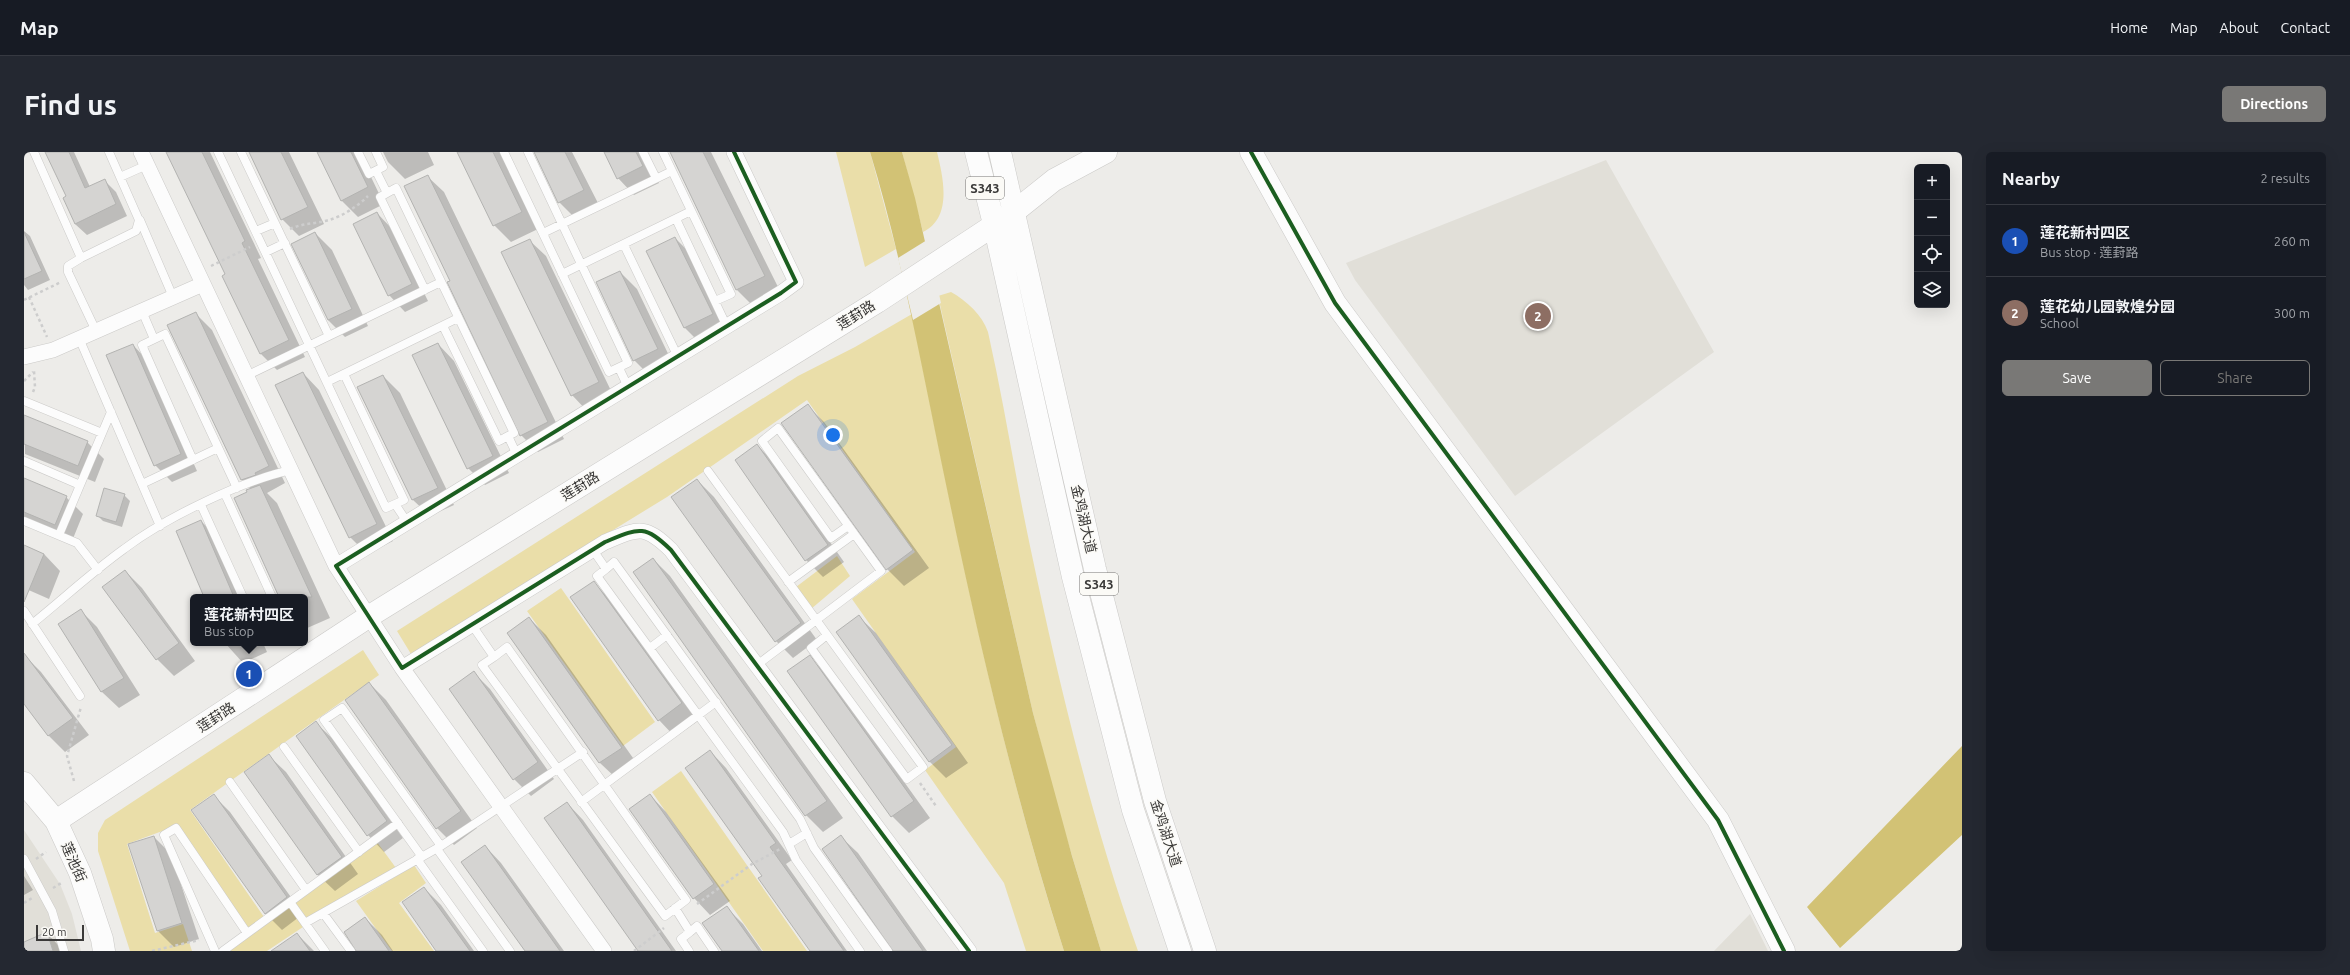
<!DOCTYPE html>
<meta charset="utf-8">
<style>
:root{--surface:#171b24;--page:#242831;--text:#f1f3f6;--muted:#9ea1a6;--line:#363941;--accent:#797876}
body{margin:0;font-family:Ubuntu,"Noto Sans SC",sans-serif;background:var(--page);color:var(--text)}
.controls{position:absolute;right:12px;top:12px;display:grid;overflow:hidden;border-radius:6px;box-shadow:0 4px 16px #0002}
.controls button{width:36px;height:36px;display:grid;place-items:center;padding:0;border:0;border-bottom:1px solid var(--line);background:var(--surface);color:var(--text);font:20px sans-serif}
.scale{position:absolute;left:12px;bottom:10px;width:48px;box-sizing:border-box;padding-left:4px;border:2px solid #3a3938;border-top:0;font-size:11px;line-height:14px;white-space:nowrap;color:#3a3938;-webkit-text-stroke:3px #fbfaf6;paint-order:stroke}
.you{position:absolute;left:809px;top:283px;width:14px;height:14px;margin:-10px;border:3px solid #fff;border-radius:50%;background:#1a73e8;box-shadow:0 0 0 6px #1a73e833}
.badge{display:grid;place-items:center;width:26px;height:26px;border-radius:50%;background:var(--accent);color:#fff;font-size:13px;font-weight:700}
.pin{position:absolute;translate:-50% -50%;border:2px solid #fff;box-shadow:0 1px 4px #0006}
.popup{position:absolute;left:166px;top:442px;width:118px;height:52px;box-sizing:border-box;display:grid;place-content:center;border-radius:6px;background:var(--surface);filter:drop-shadow(0 1px 3px #0005);font-size:13px;white-space:nowrap;color:var(--muted)}
.popup b{font-size:15px;color:var(--text)}
.popup::after{content:'';position:absolute;left:50%;top:100%;margin-left:-8px;border:8px solid transparent;border-top-color:var(--surface)}
.list{margin:0;padding:0;list-style:none}
h2{display:flex;justify-content:space-between;align-items:center;height:52px;margin:0;padding:0 16px;font-size:17px}
h2 small{font-size:13px;font-weight:400;color:var(--muted)}
.list li{display:grid;grid-template-columns:26px 1fr auto;gap:12px;align-items:center;box-sizing:border-box;height:72px;padding:0 16px;border-top:1px solid var(--line)}
.list b{display:block;font-size:15px;white-space:nowrap}
.list p{margin:0;font-size:13px;white-space:nowrap;color:var(--muted)}
.list em{font-size:13px;font-style:normal;color:var(--muted)}
.actions{display:flex;gap:8px;padding:12px 16px}
.actions a{flex:1;padding:9px 0;border:1px solid var(--accent);border-radius:6px;text-align:center;font-size:14px;color:var(--accent)}
.actions .main{background:var(--accent);color:#fff}
.icon{flex:none;width:22px;height:22px;fill:none;stroke:currentColor;stroke-width:2;stroke-linecap:round;stroke-linejoin:round}
.map{position:relative;flex:none;width:1938px;height:799px;overflow:hidden;border-radius:6px}
header{display:flex;align-items:center;gap:24px;box-sizing:border-box;height:56px;padding:0 20px;background:var(--surface);border-bottom:1px solid var(--line)}
header strong{font-size:19px}
nav{display:flex;gap:22px;margin-inline-start:auto;font-size:14px}
.intro{display:flex;align-items:center;justify-content:space-between;box-sizing:border-box;height:96px;padding:0 24px}
h1{margin:0;font-size:28px}
.button{padding:10px 18px;border-radius:6px;background:var(--accent);color:#fff;font-size:14px;font-weight:700}
main{display:flex;gap:24px;padding:0 24px}
aside{flex:1;background:var(--surface);border-radius:6px;box-shadow:0 4px 16px #0002}
.map>svg:first-child{display:block}
.built{fill:#e1dfd8}
.green{fill:#eadea9}
.water{fill:#d2c275}
.pier{fill:#edece9}
.shadow{fill:#0003}
.building{fill:#d5d4d2;stroke:#b3b3b1}
.lines{fill:none;stroke-linecap:round;stroke-linejoin:round}
.lane-casing{stroke:#cbcac8;stroke-width:9}
.street-casing{stroke:#cbcac8;stroke-width:16}
.secondary-casing{stroke:#cbcac8;stroke-width:23}
.primary-casing{stroke:#cbcac8;stroke-width:23}
.path{stroke:#cdcdcd;stroke-width:2.5;stroke-dasharray:3 3;stroke-linecap:butt}
.lane{stroke:#fcfcfc;stroke-width:8}
.street{stroke:#fcfcfc;stroke-width:15}
.secondary{stroke:#fcfcfc;stroke-width:22}
.primary{stroke:#fcfcfc;stroke-width:22}
.cycleway-casing{stroke:#fbfaf6;stroke-width:6}
.cycleway{stroke:#1b5e20;stroke-width:4}
.labels{text-anchor:middle;stroke-width:3;stroke-linejoin:round;paint-order:stroke}
.shield{fill:#fbfaf6;stroke:#747371;stroke-width:1}
.shield-label{font-size:13px;font-weight:bold;fill:#3a3938}
.street-label{font-size:14px;fill:#3a3938;stroke:#fbfaf6}
</style>
<header>
<strong>Map</strong>
<nav><a>Home</a><a>Map</a><a>About</a><a>Contact</a></nav>
</header>
<div class="intro"><h1>Find us</h1><a class="button">Directions</a></div>
<main>
<div class="map">
<svg width="1938" height="799" viewBox="0 0 1938 799">
<rect width="100%" height="100%" fill="#edece9"/>
<path class="built" d="M 1582,8 L 1690,200 L 1491,344 L 1331,128 L 1322,111 Z
M 0,678 L 36,732 L 48,762 L 57,799 L 0,799 Z
M 1726,762 L 1744,799 L 1690,799 Z"/>
<path class="green" d="M 812,0 L 846,0 L 872,97 L 841,115 Z
M 878,0 L 913,0 C 919,25 929,65 899,80 Z
M 927,140 C 943,149 958,163 964,180 C 980,251 991,323 1006,394 C 1035,532 1067,666 1114,799 L 1077,799 L 1035,661 L 1009,561 L 914,144 Z
M 888,162 C 931,376 973,591 1040,799 L 1002,799 L 980,731 L 901,618 L 932,595 L 828,447 L 891,400 L 783,248 L 643,345 L 387,502 L 373,479 L 774,224 L 831,195 Z
M 813,404 L 826,424 L 787,457 L 772,435 Z
M 537,436 L 631,570 L 599,594 L 503,459 Z
M 339,498 L 355,523 L 166,658 L 240,765 L 223,777 L 152,674 L 103,692 L 131,781 L 159,772 L 168,799 L 106,799 L 74,699 L 74,681 L 81,668 Z
M 657,619 L 783,799 L 739,799 L 628,640 Z
M 353,690 L 372,716 L 283,767 L 270,749 Z
M 390,713 L 402,731 L 375,751 L 410,799 L 368,799 L 332,749 Z
M 264,753 L 279,775 L 243,799 L 203,799 Z"/>
<path class="water" d="M 846,0 L 878,0 L 891,46 L 1009,561 L 1048,704 L 1077,799 L 1040,799 C 992,649 956,496 924,342 C 900,228 880,112 846,0 Z
M 1938,594 L 1938,683 L 1816,796 L 1783,755 Z"/>
<path class="pier" d="M 903,88 L 917,151 L 889,168 L 874,106 Z"/>
<path class="shadow" d="M 22,0 L 50,0 L 66,35 L 80,28 L 92,40 L 103,64 L 63,83 L 51,72 L 43,44 Z
M 143,0 L 186,0 L 237,106 L 234,107 L 281,205 L 253,218 L 237,202 L 199,124 L 202,123 Z
M 226,0 L 265,0 L 300,72 L 275,84 L 258,67 Z
M 294,0 L 335,0 L 360,52 L 334,65 L 317,48 Z
M 359,0 L 404,0 L 410,13 L 381,27 L 364,10 Z
M 434,0 L 478,0 L 514,77 L 487,90 L 470,73 Z
M 511,0 L 548,0 L 576,55 L 552,67 L 535,50 Z
M 581,0 L 620,0 L 635,31 L 610,43 L 594,26 Z
M 648,0 L 687,0 L 757,141 L 729,154 L 713,138 Z
M 403,24 L 420,40 L 540,287 L 514,300 L 497,283 Z
M 353,61 L 369,78 L 404,149 L 381,160 L 365,143 Z
M 0,79 L 6,84 L 26,128 L 4,138 L 0,133 Z
M 291,81 L 308,98 L 344,174 L 321,185 L 304,168 L 268,92 Z
M 651,86 L 668,103 L 705,179 L 677,192 L 660,175 Z
M 505,88 L 522,104 L 591,247 L 564,260 L 548,243 Z
M 596,120 L 613,137 L 650,214 L 627,225 L 610,208 Z
M 171,161 L 188,178 L 261,331 L 243,341 L 253,351 L 306,466 L 281,477 L 281,445 L 256,445 L 224,341 L 227,337 L 218,328 Z
M 414,192 L 430,209 L 485,321 L 461,333 L 444,316 Z
M 109,193 L 125,210 L 173,319 L 148,330 L 131,313 Z
M 279,221 L 295,238 L 369,389 L 343,402 L 326,385 Z
M 359,224 L 376,241 L 430,353 L 406,364 L 389,348 L 335,236 Z
M 783,253 L 800,270 L 905,416 L 880,434 L 863,417 L 758,272 Z
M 0,264 L 63,290 L 80,307 L 71,330 L 1,302 Z
M 733,293 L 750,310 L 820,410 L 799,425 L 782,408 Z
M 0,327 L 42,345 L 59,362 L 48,389 L 0,369 Z
M 673,328 L 690,345 L 793,488 L 769,506 L 752,489 Z
M 100,343 L 106,349 L 98,375 L 79,369 L 73,363 Z
M 177,369 L 194,386 L 219,445 L 181,445 Z
M 0,394 L 20,402 L 36,419 L 25,447 L 0,436 Z
M 629,407 L 646,424 L 819,666 L 799,680 L 782,663 Z
M 101,419 L 118,436 L 171,509 L 150,524 L 133,507 L 80,435 Z
M 569,430 L 586,447 L 674,569 L 651,585 L 635,568 Z
M 56,458 L 73,475 L 116,543 L 95,556 L 78,540 L 35,472 Z
M 835,465 L 852,481 L 944,611 L 922,626 L 905,609 Z
M 505,466 L 522,483 L 614,613 L 593,627 L 576,611 L 484,481 Z
M 201,491 L 239,491 L 243,500 L 219,511 Z
M 0,503 L 17,520 L 65,583 L 41,600 L 25,584 L 0,551 Z
M 785,505 L 802,521 L 906,666 L 885,681 L 868,664 L 765,520 Z
M 450,521 L 466,537 L 530,627 L 507,644 L 490,627 Z
M 345,531 L 362,548 L 453,676 L 430,693 L 413,676 Z
M 292,571 L 309,587 L 379,686 L 360,700 L 344,683 Z
M 686,599 L 702,616 L 768,708 L 762,712 L 823,799 L 787,799 L 739,724 Z
M 245,604 L 262,620 L 334,722 L 311,739 L 294,723 L 222,621 Z
M 189,643 L 206,660 L 279,762 L 258,778 L 241,761 Z
M 626,643 L 642,660 L 706,749 L 686,763 L 670,746 Z
M 543,651 L 559,668 L 652,799 L 616,799 Z
M 130,685 L 147,702 L 175,787 L 150,795 L 133,778 Z
M 817,685 L 834,701 L 903,799 L 871,799 Z
M 461,694 L 477,711 L 540,799 L 502,799 Z
M 0,724 L 9,738 L 0,743 Z
M 400,736 L 417,753 L 450,799 L 414,799 Z
M 702,755 L 719,772 L 738,799 L 699,799 Z
M 341,766 L 358,783 L 369,799 L 333,799 Z
M 23,781 L 34,793 L 36,799 L 0,799 L 0,791 Z
M 273,782 L 290,799 L 249,799 Z"/>
<path class="building" d="M 21,0 L 45,0 L 61,36 L 81,27 L 92,52 L 51,72 L 39,46 L 42,44 Z
M 142,0 L 178,0 L 221,89 L 218,91 L 265,188 L 236,202 L 198,124 L 201,122 Z
M 225,0 L 257,0 L 284,55 L 257,68 Z
M 293,0 L 327,0 L 344,35 L 317,49 Z
M 433,0 L 469,0 L 498,60 L 469,74 Z
M 510,0 L 541,0 L 560,38 L 534,51 Z
M 580,0 L 612,0 L 619,14 L 593,27 Z
M 646,0 L 679,0 L 741,124 L 712,138 Z
M 404,23 L 524,270 L 496,284 L 423,130 L 426,129 L 380,34 Z
M 353,60 L 388,132 L 364,144 L 329,72 Z
M 0,80 L 18,119 L 0,127 Z
M 291,80 L 328,157 L 304,168 L 267,92 Z
M 651,85 L 689,162 L 660,176 L 622,99 Z
M 506,87 L 575,230 L 547,244 L 477,100 Z
M 596,119 L 634,197 L 609,209 L 572,130 Z
M 172,160 L 245,314 L 231,321 L 232,323 L 217,328 L 143,173 Z
M 414,191 L 469,304 L 443,317 L 388,203 Z
M 109,192 L 157,302 L 130,314 L 82,203 Z
M 279,220 L 353,372 L 325,386 L 251,233 Z
M 359,223 L 414,336 L 388,348 L 333,235 Z
M 784,252 L 889,398 L 862,418 L 757,271 Z
M 0,263 L 64,289 L 54,314 L 0,292 Z
M 733,292 L 804,393 L 781,409 L 711,308 Z
M 0,326 L 43,344 L 31,373 L 0,360 Z
M 673,327 L 777,471 L 751,490 L 647,345 Z
M 236,333 L 288,445 L 255,445 L 210,346 L 223,340 L 222,338 Z
M 80,336 L 101,342 L 92,370 L 72,364 Z
M 177,368 L 210,445 L 180,445 L 152,379 Z
M 0,393 L 20,402 L 0,450 Z
M 629,406 L 803,649 L 781,664 L 609,420 Z
M 101,418 L 155,491 L 132,508 L 78,435 Z
M 570,429 L 658,551 L 634,569 L 546,445 Z
M 57,457 L 100,526 L 77,540 L 34,472 Z
M 835,463 L 928,593 L 905,610 L 812,480 Z
M 505,465 L 598,596 L 575,611 L 483,481 Z
M 0,501 L 49,566 L 24,584 L 0,552 Z
M 786,503 L 890,649 L 867,665 L 763,519 Z
M 450,519 L 514,610 L 489,628 L 425,537 Z
M 345,530 L 437,659 L 412,677 L 321,548 Z
M 292,569 L 363,669 L 343,684 L 272,584 Z
M 686,598 L 752,691 L 746,695 L 820,799 L 786,799 L 734,726 L 738,724 L 661,616 Z
M 245,602 L 318,705 L 293,723 L 220,620 Z
M 190,642 L 263,745 L 241,762 L 167,658 Z
M 626,642 L 690,732 L 669,747 L 605,657 Z
M 543,650 L 648,799 L 614,799 L 520,666 Z
M 817,683 L 899,799 L 869,799 L 798,697 Z
M 130,684 L 158,771 L 133,779 L 104,692 Z
M 461,693 L 536,799 L 501,799 L 437,710 Z
M 400,735 L 446,799 L 412,799 L 378,750 Z
M 703,754 L 735,799 L 698,799 L 678,771 Z
M 341,765 L 365,799 L 332,799 L 320,780 Z
M 23,780 L 29,799 L 0,799 L 0,790 Z
M 273,781 L 286,799 L 247,799 Z"/>
<g class="lines">
<defs>
<path id="lane" d="M 10,0 L 57,106 L 44,114 L 44,120 L 72,179
M 194,0 L 362,356 L 371,352 L 383,370
M 217,0 L 305,184
M 334,0 L 345,22 L 359,15 L 352,0
M 480,0 L 585,220 L 604,211 L 504,0
M 619,0 L 632,26
M 639,0 L 707,142 L 691,149
M 352,19 L 363,41 L 372,36 L 490,281 L 484,284 L 493,303
M 96,25 L 123,13
M 363,41 L 356,45 L 401,138
M 652,67 L 703,175
M 116,68 L 149,145
M 232,79 L 251,71
M 519,81 L 648,19
M 600,93 L 654,205
M 242,100 L 261,91
M 57,106 L 112,79 L 115,68 L 85,0
M 538,122 L 667,59
M 118,159 L 130,187
M 419,174 L 475,289 L 484,284
M 55,186 L 136,374
M 595,216 L 604,235
M 320,222 L 380,348 L 371,352
M 222,224 L 417,130
M 303,230 L 434,166
M 0,249 L 78,281
M 169,308 L 118,193 L 141,182 L 213,336
M 0,309 L 56,333
M 684,319 L 899,615 L 883,627 L 787,496 L 803,483
M 118,332 L 194,296
M 201,342 L 248,445
M 177,353 L 219,445
M 0,369 L 53,391 L 74,418
M 35,383 L 87,260
M 569,398 L 582,417 L 573,424 L 759,680 L 772,708 L 836,799
M 582,417 L 590,410 L 776,667 L 790,696 L 864,799
M 764,430 L 830,382
M 0,459 L 56,544
M 8,472 C 39,447 68,420 100,397 C 141,366 217,329 267,318
M 448,473 L 470,505 L 483,495 L 662,748 L 641,764 L 458,513 L 470,505
M 626,496 L 643,483
M 733,513 L 857,419 L 754,276 L 738,289 L 807,386 L 824,374
M 260,595 L 335,700
M 206,630 L 282,738
M 557,650 L 692,550
M 765,692 L 783,681
M 413,697 L 486,799
M 398,705 L 300,568 L 318,556 L 417,694
M 0,707 L 28,759 L 40,799
M 393,707 L 459,799
M 266,750 L 301,799
M 651,756 L 666,780 L 673,774 L 690,799
M 299,761 L 327,799
M 281,771 L 417,694 L 559,600
M 191,799 L 140,683 L 152,676 L 223,781
M 199,799 L 374,671
M 665,799 L 657,787 L 666,780"/>
<path id="street" d="M 117,0 L 312,414
M 710,0 L 772,130 L 757,141 L 312,414 L 378,516 L 581,390 C 615,376 620,372 647,398 L 945,799
M 0,205 L 29,198 L 179,132
M 378,516 L 580,799"/>
<path id="secondary" d="M 1227,0 L 1311,151 L 1694,668 L 1760,799
M 0,631 L 32,669 L 56,721 L 78,787 L 80,799
M 32,669 L 344,465 L 853,150 L 990,60 L 1030,28 L 1082,0"/>
<path id="primary" d="M 952,0 L 970,72 L 1049,425 L 1109,658 L 1156,799
M 976,0 L 1071,417 L 1131,649 L 1181,799"/>
</defs>
<use href="#lane" class="lane-casing"/>
<use href="#street" class="street-casing"/>
<use href="#secondary" class="secondary-casing"/>
<use href="#primary" class="primary-casing"/>
<path class="path" d="M 266,77 C 279,71 291,72 305,68 C 319,64 334,54 344,44
M 187,114 L 226,95
M 5,145 L 23,185
M 0,148 L 37,130
M 0,229 L 9,220
M 9,240 L 11,235 L 10,219
M 50,629 L 43,604 L 57,555
M 896,631 L 912,654
M 12,707 L 22,700
M 29,736 L 39,730
M 0,751 L 8,746
M 673,752 L 728,712 L 756,697
M 128,799 L 175,788
M 610,799 L 640,776"/>
<use href="#lane" class="lane"/>
<use href="#street" class="street"/>
<use href="#secondary" class="secondary"/>
<use href="#primary" class="primary"/>
<defs>
<path id="cycleway" d="M 710,0 L 772,130 L 757,141 L 312,414 L 378,516 L 581,390 C 615,376 620,372 647,398 L 945,799
M 1227,0 L 1311,151 L 1694,668 L 1760,799"/>
</defs>
<use href="#cycleway" class="cycleway-casing"/>
<use href="#cycleway" class="cycleway"/>
</g>
<g class="labels">
<g class="shield">
<rect x="942" y="25" width="38" height="22" rx="3"/>
<rect x="1056" y="421" width="38" height="22" rx="3"/>
</g>
<g class="shield-label">
<text x="961" y="41">S343</text>
<text x="1075" y="437">S343</text>
</g>
<g class="street-label">
<text transform="translate(832 163) rotate(-32)" y="5">莲葑路</text>
<text transform="translate(556 334) rotate(-32)" y="5">莲葑路</text>
<text transform="translate(1060 367) rotate(77)" y="5">金鸡湖大道</text>
<text transform="translate(192 565) rotate(-33)" y="5">莲葑路</text>
<text transform="translate(1142 681) rotate(72)" y="5">金鸡湖大道</text>
<text transform="translate(50 710) rotate(66)" y="5">莲池街</text>
</g>
</g>
</svg>
<div class="controls">
<button>+</button>
<button>−</button>
<button><svg class="icon" aria-label="locate" viewBox="0 0 24 24"><circle cx="12" cy="12" r="6"/><path d="M12 2v4M12 18v4M2 12h4M18 12h4"/></svg></button>
<button><svg class="icon" aria-label="layers" viewBox="0 0 24 24"><path d="M12 4l9 5-9 5-9-5zM3 14l9 5 9-5"/></svg></button>
</div>
<div class="scale">20 m</div>
<div class="you"></div>
<div class="pin badge" style="left:225px;top:522px;background:#1a4fb4">1</div>
<div class="popup"><b>莲花新村四区</b>Bus stop</div>
<div class="pin badge" style="left:1514px;top:164px;background:#8d6e63">2</div>
</div>
<aside>
<h2>Nearby<small>2 results</small></h2>
<ul class="list">
<li><span class="badge" style="background:#1a4fb4">1</span><div><b>莲花新村四区</b><p>Bus stop · 莲葑路</p></div><em>260 m</em></li>
<li><span class="badge" style="background:#8d6e63">2</span><div><b>莲花幼儿园敦煌分园</b><p>School</p></div><em>300 m</em></li>
</ul>
<div class="actions"><a class="main">Save</a><a>Share</a></div>
</aside>
</main>
